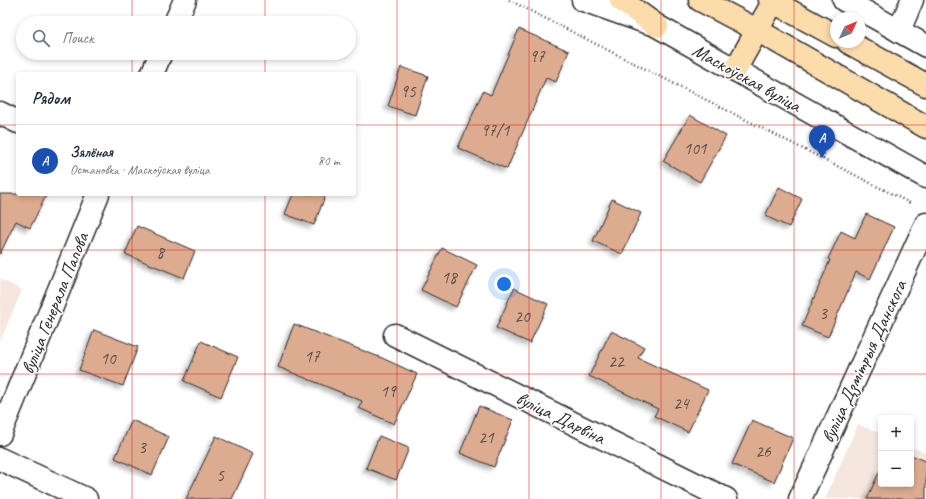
<!DOCTYPE html>
<html lang="ru">
<meta charset="utf-8">
<style>
:root{--surface:#fff;--page:#f2f2f3;--text:#1f2937;--muted:#747a83;--line:#e0e1e3;--accent:#1f6fb2}
body{margin:0;font-family:Caveat,sans-serif;background:var(--page);color:var(--text)}
.controls{position:absolute;right:12px;bottom:12px;display:grid;overflow:hidden;border-radius:4px;box-shadow:0 2px 6px #0003}
.controls button{width:36px;height:36px;display:grid;place-items:center;padding:0;border:0;border-bottom:1px solid var(--line);background:var(--surface);color:var(--text);font:20px sans-serif}
.compass{position:absolute;left:830px;top:12px;width:36px;height:36px;border-radius:50%;background:var(--surface);box-shadow:0 2px 6px #0003;rotate:46deg}
.you{position:absolute;left:504px;top:284px;width:14px;height:14px;margin:-10px;border:3px solid #fff;border-radius:50%;background:#1a73e8;box-shadow:0 0 0 6px #1a73e833}
.badge{display:grid;place-items:center;width:26px;height:26px;border-radius:50%;background:var(--accent);color:#fff;font-size:13px;font-weight:700}
.pin{position:absolute;translate:-50% -33px;filter:drop-shadow(0 1px 2px #0008)}
.pin::after{content:'';position:absolute;top:21px;width:14px;height:12px;background:inherit;clip-path:polygon(0 0,100% 0,50% 100%)}
.list{margin:0;padding:0;list-style:none}
h2{display:flex;justify-content:space-between;align-items:center;height:52px;margin:0;padding:0 16px;font-size:17px}
h2 small{font-size:13px;font-weight:400;color:var(--muted)}
.list li{display:grid;grid-template-columns:26px 1fr auto;gap:12px;align-items:center;box-sizing:border-box;height:72px;padding:0 16px;border-top:1px solid var(--line)}
.list b{display:block;font-size:15px;white-space:nowrap}
.list p{margin:0;font-size:13px;white-space:nowrap;color:var(--muted)}
.list em{font-size:13px;font-style:normal;color:var(--muted)}
.icon{flex:none;width:22px;height:22px;fill:none;stroke:currentColor;stroke-width:2;stroke-linecap:round;stroke-linejoin:round}
.map{position:relative;flex:none;width:926px;height:499px;overflow:hidden}
.search{position:absolute;background:var(--surface);box-shadow:0 2px 6px #0003;left:16px;top:16px;width:340px;height:44px;display:flex;align-items:center;gap:10px;box-sizing:border-box;padding:0 14px;border-radius:22px;color:var(--muted);font-size:15px}
.panel{position:absolute;background:var(--surface);box-shadow:0 2px 6px #0003;left:16px;top:72px;width:340px;height:124px;border-radius:4px}
.map>svg:first-child{display:block}
.built{fill:#f5e6de}
.building{fill:#ddab90;stroke:#2b2b2b;filter:url(#shadow)}
.lines{fill:none;stroke-linecap:round;stroke-linejoin:round}
.minor-casing{stroke:#2b2b2b;stroke-width:25}
.tertiary-casing{stroke:#2b2b2b;stroke-width:25}
.primary-casing{stroke:#2b2b2b;stroke-width:25}
.path{stroke:#2b2b2b;stroke-width:2.5;stroke-dasharray:1 3;stroke-linecap:butt}
.minor{stroke:#fff;stroke-width:22}
.tertiary{stroke:#fff;stroke-width:22}
.primary{stroke:#fddcac;stroke-width:22}
.grid{fill:none;stroke:#d62828;stroke-width:1;stroke-opacity:0.55}
.labels{text-anchor:middle;stroke-width:3;stroke-linejoin:round;paint-order:stroke}
.number-label{font-size:17px;fill:#584b44}
.street-label{font-size:19px;fill:#2b2b2b;stroke:#fff}
</style>
<div class="map">
<svg width="926" height="499" viewBox="0 0 926 499">
<defs>
<filter id="shadow"><feDropShadow dx="-3.5" dy="3.5" stdDeviation="2" flood-color="#0004"/></filter>
</defs>
<rect width="100%" height="100%" fill="#fff"/>
<filter id="ink" filterUnits="userSpaceOnUse"><feTurbulence type="fractalNoise" baseFrequency=".025" numOctaves="2"/><feDisplacementMap in="SourceGraphic" scale="8" xChannelSelector="R" yChannelSelector="G"/><feConvolveMatrix kernelMatrix="1 2 1 2 8 2 1 2 1" color-interpolation-filters="sRGB"/></filter>
<g filter="url(#ink)">
<path class="built" d="M 0,279 L 22,290 L 0,341 Z
M 858,424 L 881,434 L 881,484 L 911,484 L 911,447 L 926,453 L 926,499 L 825,499 Z"/>
<path class="building" d="M 519,29 L 569,51 L 556,82 L 546,78 L 507,169 L 458,148 L 483,91 L 491,95 Z
M 401,67 L 428,76 L 415,115 L 388,106 Z
M 690,115 L 726,136 L 700,182 L 663,161 Z
M 779,187 L 802,199 L 789,227 L 765,216 Z
M 0,194 L 47,194 L 30,228 L 16,221 L 0,254 Z
M 293,194 L 326,194 L 314,225 L 285,214 Z
M 612,199 L 641,213 L 622,254 L 593,241 Z
M 866,214 L 894,227 L 870,279 L 856,272 L 828,337 L 802,326 L 830,260 L 828,259 L 841,231 L 855,238 Z
M 137,226 L 195,251 L 184,278 L 125,254 Z
M 442,248 L 477,265 L 456,307 L 421,290 Z
M 514,288 L 548,304 L 530,343 L 496,328 Z
M 294,324 L 382,358 L 417,374 L 394,424 L 359,408 L 362,401 L 278,367 Z
M 94,330 L 138,347 L 123,386 L 79,370 Z
M 611,331 L 644,347 L 638,358 L 708,390 L 688,432 L 654,416 L 658,409 L 589,376 Z
M 201,341 L 238,357 L 221,397 L 184,381 Z
M 479,406 L 513,420 L 494,467 L 460,453 Z
M 132,420 L 169,437 L 152,475 L 115,458 Z
M 752,420 L 793,438 L 774,482 L 732,464 Z
M 216,436 L 253,454 L 232,499 L 186,499 Z
M 379,436 L 409,448 L 396,480 L 366,468 Z
M 911,455 L 926,461 L 926,499 L 867,499 L 881,468 L 881,484 L 911,484 Z"/>
<g class="lines">
<defs>
<path id="minor" d="M 583,0 L 648,23
M 175,23 L 185,0
M 899,31 L 912,0
M 152,74 L 161,53
M 0,113 L 18,122
M 395,335 L 726,499
M 0,434 L 98,194
M 0,459 L 86,499
M 800,499 L 926,224"/>
<path id="tertiary" d="M 844,0 L 926,46
M 657,26 L 926,177"/>
<path id="primary" d="M 621,0 L 657,26
M 700,0 L 757,30 L 926,127
M 770,0 L 836,36
M 848,42 L 926,85
M 735,70 L 773,2"/>
</defs>
<use href="#minor" class="minor-casing"/>
<use href="#tertiary" class="tertiary-casing"/>
<use href="#primary" class="primary-casing"/>
<path class="path" d="M 509,0 L 912,204
M 822,158 L 826,150"/>
<use href="#minor" class="minor"/>
<use href="#tertiary" class="tertiary"/>
<use href="#primary" class="primary"/>
</g>
</g>
<path class="grid" d="M 132,0 L 132,23M 265,0 L 265,23M 397,0 L 397,499M 529,0 L 529,499M 661,0 L 661,499M 794,0 L 794,499M 132,53 L 132,74M 265,53 L 265,74M 0,125 L 18,125M 354,125 L 926,125M 132,194 L 132,499M 265,194 L 265,499M 0,250 L 926,250M 0,374 L 926,374"/>
<g class="labels">
<g class="number-label">
<text x="537" y="62">97</text>
<text x="408" y="97">95</text>
<text x="495" y="136">97/1</text>
<text x="695" y="154">101</text>
<text x="160" y="258">8</text>
<text x="449" y="283">18</text>
<text x="823" y="319">3</text>
<text x="522" y="322">20</text>
<text x="312" y="362">17</text>
<text x="108" y="364">10</text>
<text x="616" y="367">22</text>
<text x="388" y="397">19</text>
<text x="681" y="409">24</text>
<text x="486" y="443">21</text>
<text x="142" y="453">3</text>
<text x="763" y="457">26</text>
<text x="220" y="481">5</text>
</g>
<g class="street-label">
<text transform="translate(747 77) rotate(29)" y="7">Маскоўская вуліца</text>
<text transform="translate(54 303) rotate(-68)" y="7">вуліца Генерала Папова</text>
<text transform="translate(863 361) rotate(-65)" y="7">вуліца Дзмітрыя Данскога</text>
<text transform="translate(561 417) rotate(26)" y="7">вуліца Дарвіна</text>
</g>
</g>
</svg>
<div class="controls">
<button>+</button>
<button>−</button>
</div>
<svg class="compass" viewBox="-18 -18 36 36"><path d="M0-13l5 13h-10z" fill="#e53935"/><path d="M0 13l5-13h-10z" fill="#747a83"/></svg>
<div class="you"></div>
<div class="pin badge" style="left:822px;top:158px;background:#1a4fb4">A</div>
<div class="search"><svg class="icon" aria-label="search" viewBox="0 0 24 24"><circle cx="10" cy="10" r="6"/><path d="M15 15l6 6"/></svg>Поиск</div>
<section class="panel">
<h2>Рядом<small></small></h2>
<ul class="list">
<li><span class="badge" style="background:#1a4fb4">A</span><div><b>Зялёная</b><p>Остановка · Маскоўская вуліца</p></div><em>80 m</em></li>
</ul>
</section>
</div>
